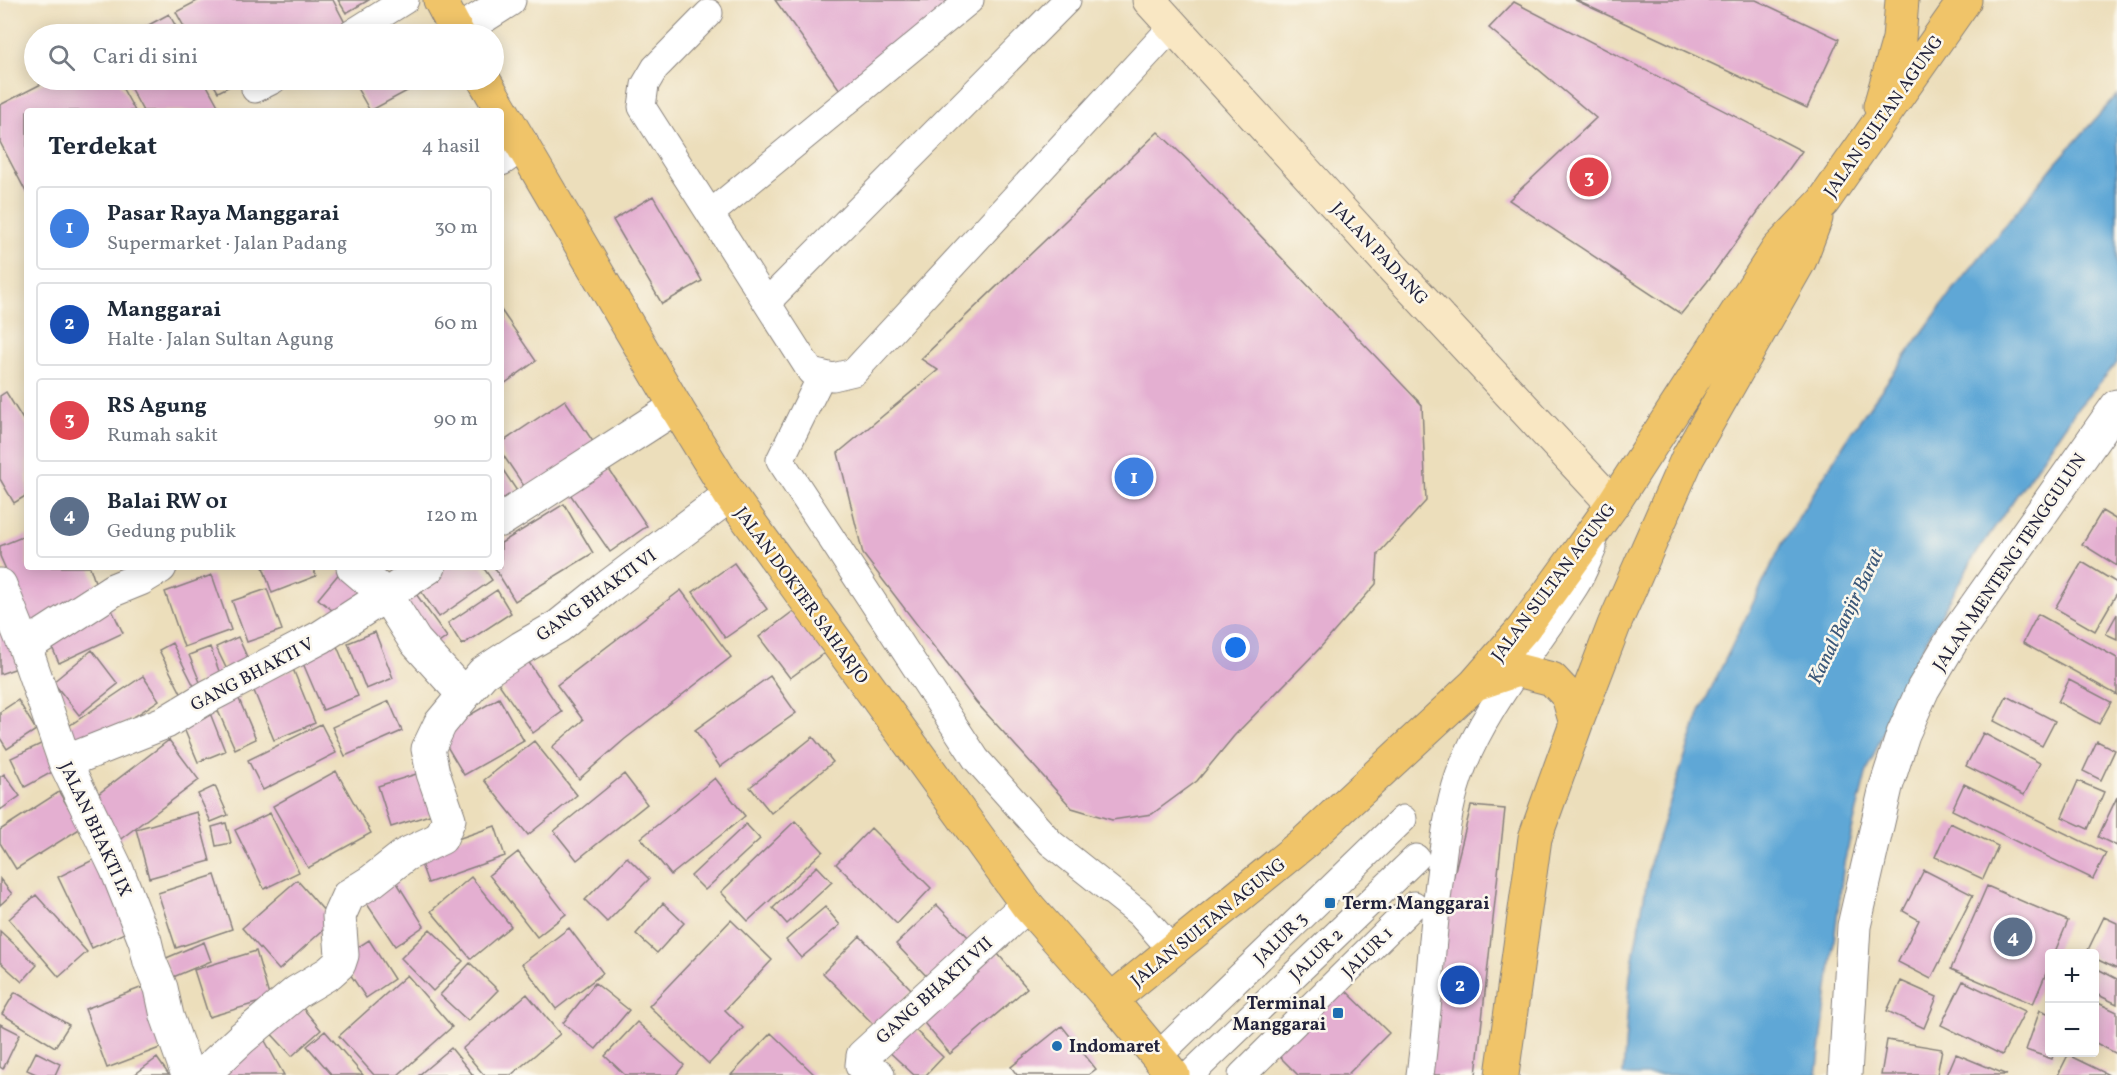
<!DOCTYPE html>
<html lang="id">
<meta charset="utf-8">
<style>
:root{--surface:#fff;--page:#f2f2f3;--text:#1f2937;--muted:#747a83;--line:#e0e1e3;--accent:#1f6fb2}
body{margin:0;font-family:Vollkorn,serif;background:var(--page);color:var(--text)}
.controls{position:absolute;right:18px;bottom:18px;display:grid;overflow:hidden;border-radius:6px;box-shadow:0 3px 15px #0003}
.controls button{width:54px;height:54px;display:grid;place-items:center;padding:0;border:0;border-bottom:2px solid var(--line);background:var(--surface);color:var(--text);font:30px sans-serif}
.you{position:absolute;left:1236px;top:648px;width:21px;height:21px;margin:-15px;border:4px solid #fff;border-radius:50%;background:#1a73e8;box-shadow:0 0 0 9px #1a73e833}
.badge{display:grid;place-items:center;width:39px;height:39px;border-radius:50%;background:var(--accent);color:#fff;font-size:20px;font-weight:700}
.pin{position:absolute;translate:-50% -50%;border:3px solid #fff;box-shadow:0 2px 6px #0006}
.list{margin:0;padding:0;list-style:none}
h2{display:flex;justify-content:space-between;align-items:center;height:78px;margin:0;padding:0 24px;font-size:26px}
h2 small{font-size:20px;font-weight:400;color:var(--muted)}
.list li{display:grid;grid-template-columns:39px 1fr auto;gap:18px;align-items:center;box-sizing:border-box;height:84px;margin:0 12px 12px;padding:0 12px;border:2px solid var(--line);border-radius:6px}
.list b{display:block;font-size:22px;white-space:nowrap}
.list p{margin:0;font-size:20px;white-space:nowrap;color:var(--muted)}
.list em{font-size:20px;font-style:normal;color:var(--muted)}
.icon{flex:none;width:33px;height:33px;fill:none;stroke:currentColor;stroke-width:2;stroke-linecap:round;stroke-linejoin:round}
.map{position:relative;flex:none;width:2117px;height:1075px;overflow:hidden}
.search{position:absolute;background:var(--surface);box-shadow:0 3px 15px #0003;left:24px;top:24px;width:480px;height:66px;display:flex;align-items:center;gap:15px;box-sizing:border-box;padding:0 21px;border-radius:33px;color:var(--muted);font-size:22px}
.panel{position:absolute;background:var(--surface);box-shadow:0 3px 15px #0003;left:24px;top:108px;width:480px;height:462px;border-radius:6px}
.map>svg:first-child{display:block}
.water{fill:#5ea7d6;stroke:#406488;stroke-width:1.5}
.building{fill:#e4afd1}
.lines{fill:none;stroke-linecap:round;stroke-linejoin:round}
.lane-casing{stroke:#87807b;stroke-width:29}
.street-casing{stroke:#87807b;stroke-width:35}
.secondary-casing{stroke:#87807b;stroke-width:35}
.primary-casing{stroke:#87807b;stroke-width:35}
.lane{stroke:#fff;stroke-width:27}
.street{stroke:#fff;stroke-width:33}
.secondary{stroke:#f9e7c3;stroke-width:33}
.primary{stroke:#f0c469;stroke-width:33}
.poi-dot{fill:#1f6fb2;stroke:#fbf7ec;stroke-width:2}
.labels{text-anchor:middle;stroke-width:5;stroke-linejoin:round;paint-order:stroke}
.street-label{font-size:18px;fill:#22223b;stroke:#fbf7ec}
.poi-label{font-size:18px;font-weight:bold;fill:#22223b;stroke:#fbf7ec;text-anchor:start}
.water-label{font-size:20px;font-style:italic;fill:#3a5779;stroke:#fbf7ec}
</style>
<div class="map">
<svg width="2117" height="1075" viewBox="0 0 2117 1075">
<rect width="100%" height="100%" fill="#fbf7ec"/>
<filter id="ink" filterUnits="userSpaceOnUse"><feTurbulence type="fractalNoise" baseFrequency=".0167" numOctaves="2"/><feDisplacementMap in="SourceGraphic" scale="12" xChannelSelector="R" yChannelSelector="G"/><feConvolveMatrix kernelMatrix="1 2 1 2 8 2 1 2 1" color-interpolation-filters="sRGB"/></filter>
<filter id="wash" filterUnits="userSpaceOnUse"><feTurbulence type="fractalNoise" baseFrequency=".008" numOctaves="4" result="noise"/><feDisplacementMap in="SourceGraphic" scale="24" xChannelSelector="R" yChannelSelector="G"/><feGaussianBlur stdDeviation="1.35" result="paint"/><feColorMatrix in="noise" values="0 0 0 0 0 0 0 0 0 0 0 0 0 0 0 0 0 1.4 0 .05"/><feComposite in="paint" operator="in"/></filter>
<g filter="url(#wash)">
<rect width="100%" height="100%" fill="#ecdebb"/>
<path class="water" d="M 2117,95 L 2117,363 L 2076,410 L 1974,557 L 1908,673 L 1866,774 L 1844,863 L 1817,1075 L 1623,1075 L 1630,975 L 1651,859 L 1700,711 L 1782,544 L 1852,431 L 1950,294 L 2055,164 Z"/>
<g id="blocks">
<path class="building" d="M 199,0 L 333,0 L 346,25 L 328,34 L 188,34 L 176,12 Z
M 338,0 L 369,0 L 346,13 Z
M 775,0 L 963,0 L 840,90 Z
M 1575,0 L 1756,0 L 1839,39 L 1807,108 Z
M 1514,2 L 1802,151 L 1707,282 L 1681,314 L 1509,200 L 1596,118 L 1489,28 Z
M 169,14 L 180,34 L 132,34 Z
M 49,80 L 118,80 L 135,111 L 27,111 L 27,194 L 0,142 L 0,105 Z
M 126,80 L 204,80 L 221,111 L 143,111 Z
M 211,80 L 242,80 L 218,92 Z
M 372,80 L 403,80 L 409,90 L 370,111 L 357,88 Z
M 1158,132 L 1192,164 L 1422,405 L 1426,501 L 1378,554 L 1376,584 L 1319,649 L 1234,736 L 1197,781 L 1152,814 L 1112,820 L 1072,808 L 976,702 L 863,554 L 838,453 L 938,370 L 921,359 Z
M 653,196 L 702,281 L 662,304 L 613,220 Z
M 501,310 L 536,361 L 501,386 Z
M 6,392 L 27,426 L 27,495 L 14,503 L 0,479 L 0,396 Z
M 565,400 L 596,446 L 528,492 L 501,452 L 501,443 Z
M 501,467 L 521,497 L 501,510 Z
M 608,468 L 647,526 L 610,552 L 570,494 Z
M 564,504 L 593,553 L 515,601 L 494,567 L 501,567 L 501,543 Z
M 2102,511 L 2117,520 L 2117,566 L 2082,544 Z
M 27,535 L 27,567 L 90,567 L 97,588 L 31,626 L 0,556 L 0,546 Z
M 2082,562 L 2117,583 L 2117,593 L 2095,631 L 2055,608 Z
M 734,563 L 767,609 L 725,638 L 693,592 Z
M 263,567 L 312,567 L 316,576 L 272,593 Z
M 446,567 L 483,567 L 492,580 L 439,617 L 418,587 Z
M 341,571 L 369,593 L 346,621 L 318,599 Z
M 212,575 L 231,630 L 184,647 L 165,592 Z
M 411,587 L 447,637 L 429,650 L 392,600 Z
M 267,589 L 282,630 L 247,642 L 232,601 Z
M 497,590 L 511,613 L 462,645 L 448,623 Z
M 681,590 L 731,657 L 625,739 L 579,779 L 552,747 L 583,720 L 557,685 Z
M 800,606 L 831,648 L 790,678 L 759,637 Z
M 111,608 L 123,633 L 59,663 L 48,638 Z
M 2038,614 L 2117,658 L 2117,695 L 2023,643 Z
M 2117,614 L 2117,639 L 2106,634 Z
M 0,627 L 20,667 L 0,674 Z
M 375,632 L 393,678 L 366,689 L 348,643 Z
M 238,637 L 252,668 L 231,678 L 216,647 Z
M 334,639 L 358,696 L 323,710 L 299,654 Z
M 172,643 L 199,696 L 186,703 L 159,650 Z
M 210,647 L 222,679 L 202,687 L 189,655 Z
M 92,650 L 118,684 L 79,715 L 53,682 Z
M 528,661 L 562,712 L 533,733 L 497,681 Z
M 293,669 L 315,723 L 274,740 L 252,686 Z
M 143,676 L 159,700 L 79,754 L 63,730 Z
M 770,676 L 796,713 L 720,767 L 695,730 Z
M 2069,680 L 2111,702 L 2099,724 L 2058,702 Z
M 236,692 L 256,739 L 235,749 L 214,702 Z
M 2007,696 L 2055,721 L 2042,746 L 1994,721 Z
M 499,698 L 524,741 L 464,775 L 439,733 Z
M 18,700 L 36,730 L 7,749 L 0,738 L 0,712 Z
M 389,701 L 402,731 L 345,756 L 332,727 Z
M 208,708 L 225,751 L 198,762 L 180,719 Z
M 321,724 L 336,753 L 263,790 L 248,760 Z
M 1983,733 L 2040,763 L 2024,795 L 1966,766 Z
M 813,737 L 833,762 L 771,813 L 750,787 Z
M 169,740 L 199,780 L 118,841 L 89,801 Z
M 534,741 L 577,795 L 528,835 L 484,780 Z
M 2097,741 L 2115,750 L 2101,780 L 2083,771 Z
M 43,743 L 56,770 L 25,787 L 11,758 Z
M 336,771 L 371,833 L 308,868 L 273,806 Z
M 426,771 L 439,812 L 391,827 L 378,786 Z
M 4,774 L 20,796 L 0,810 L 0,777 Z
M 624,774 L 647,804 L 577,860 L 554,831 Z
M 715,778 L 745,816 L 671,875 L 641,838 Z
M 2078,781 L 2104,792 L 2088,829 L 2062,817 Z
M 1964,784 L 2106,853 L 2093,879 L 1952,810 Z
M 215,786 L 228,815 L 211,822 L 198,794 Z
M 59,792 L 81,828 L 16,869 L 0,843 L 0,830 Z
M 2117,797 L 2117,846 L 2098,837 Z
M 1471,806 L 1505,809 L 1476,1075 L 1426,1075 L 1445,911 Z
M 197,812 L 210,861 L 149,878 L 136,829 Z
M 270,813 L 299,872 L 264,889 L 235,830 Z
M 795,821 L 823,851 L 748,921 L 721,892 Z
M 226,823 L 231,843 L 216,846 L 212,827 Z
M 1950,823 L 1998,846 L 1983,879 L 1935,857 Z
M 746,824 L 760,839 L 705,890 L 691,876 Z
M 495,826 L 505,856 L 428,883 L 417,853 Z
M 871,828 L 931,888 L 897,924 L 836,864 Z
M 518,852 L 566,914 L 537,937 L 489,875 Z
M 627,857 L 649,879 L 607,922 L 585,900 Z
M 97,858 L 131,930 L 92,948 L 58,877 Z
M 817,866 L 832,882 L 787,924 L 773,908 Z
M 1924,870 L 1973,895 L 1931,979 L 1898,962 L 1919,920 L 1903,911 Z
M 215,875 L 232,929 L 176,948 L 158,893 Z
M 471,877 L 511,926 L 471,959 L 431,911 Z
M 394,878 L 424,926 L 395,946 L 363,898 Z
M 0,879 L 12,894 L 0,905 Z
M 297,880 L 333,921 L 279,970 L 242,928 Z
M 1987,886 L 2068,921 L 2054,954 L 2050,954 L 2050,964 L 2033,1004 L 1951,969 Z
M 36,895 L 87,952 L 59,977 L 9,919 Z
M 663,903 L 684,923 L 657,953 L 636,934 Z
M 937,905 L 973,942 L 932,982 L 896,944 Z
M 825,907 L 840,925 L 801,958 L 786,940 Z
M 2104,917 L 2117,923 L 2117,969 L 2094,958 L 2094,954 L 2086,954 Z
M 731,920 L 772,960 L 725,1010 L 743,1028 L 709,1064 L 649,1006 Z
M 569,928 L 603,973 L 556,1009 L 522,964 Z
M 430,929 L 463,961 L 433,991 L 401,958 Z
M 0,931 L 37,965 L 22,982 L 0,962 Z
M 860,936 L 912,990 L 875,1026 L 823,973 Z
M 369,940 L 394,979 L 366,998 L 340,959 Z
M 204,942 L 211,961 L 171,978 L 164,959 Z
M 992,947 L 1027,988 L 950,1054 L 915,1012 Z
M 256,951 L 270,999 L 209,1017 L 194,970 Z
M 470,963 L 498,990 L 468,1021 L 440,995 Z
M 2094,967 L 2117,979 L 2117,1004 L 2094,993 Z
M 407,975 L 452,1027 L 398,1075 L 374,1075 L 339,1036 Z
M 1901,981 L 1937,997 L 1924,1028 L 1887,1011 Z
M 1963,981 L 2025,1011 L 2002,1055 L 1941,1025 Z
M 1337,982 L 1389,1033 L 1347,1075 L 1298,1075 L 1272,1049 Z
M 595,983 L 629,1010 L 596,1049 L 563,1023 Z
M 143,987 L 165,1046 L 107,1068 L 85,1009 Z
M 15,992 L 69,1025 L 55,1047 L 2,1014 Z
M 527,994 L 560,1034 L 511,1075 L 484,1075 L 462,1049 Z
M 296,1000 L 321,1030 L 292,1056 L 265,1027 Z
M 2094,1001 L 2117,1012 L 2117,1054 L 2094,1042 Z
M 2040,1010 L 2050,1014 L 2050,1052 L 2054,1052 L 2052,1059 L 2026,1050 Z
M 637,1022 L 684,1065 L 676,1075 L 625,1075 L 605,1056 Z
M 907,1022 L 943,1057 L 926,1075 L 914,1075 L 884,1047 Z
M 0,1024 L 20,1034 L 3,1069 L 0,1067 Z
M 1062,1026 L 1096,1069 L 1088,1075 L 1017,1075 L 1011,1067 Z
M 325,1031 L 363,1075 L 332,1075 L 307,1046 Z
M 771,1033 L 815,1075 L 731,1075 Z
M 264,1039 L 284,1075 L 216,1075 Z
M 1887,1040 L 1942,1049 L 1937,1075 L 1881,1075 Z
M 451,1048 L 473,1075 L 419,1075 Z
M 36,1052 L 60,1064 L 55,1075 L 38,1075 L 27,1070 Z
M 1956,1054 L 2007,1075 L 1947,1075 Z
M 2068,1055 L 2109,1075 L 2058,1075 Z
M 157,1058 L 169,1075 L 134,1075 Z"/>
</g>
</g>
<g filter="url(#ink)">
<use href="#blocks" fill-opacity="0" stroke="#87807b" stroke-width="1.5"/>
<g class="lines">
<defs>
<path id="lane" d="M 709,13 L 655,68 L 645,85 L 642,107 L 811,372 L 833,377 L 854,372 L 1173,26
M 351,34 L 405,0
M 255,89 L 273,80
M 710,214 L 970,0
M 767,302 L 1067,0
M 822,375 L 780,460 L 976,759 L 1051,843 L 1140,914 L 1173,951
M 1157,1057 L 1403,819
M 1190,1075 L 1416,858
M 1242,1075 L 1414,905
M 1420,1075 C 1429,1008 1431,941 1440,875 C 1444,842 1448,808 1459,776 C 1483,708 1537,646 1575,586 C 1583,574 1587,561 1593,548"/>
<path id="street" d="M 457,33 L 509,0
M 501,159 L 522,144
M 501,520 L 676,407
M 353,567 L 386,595 L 415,641 L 464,695
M 0,585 L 25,647 L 65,762 L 117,870 L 145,941 L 150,962 L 161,988 L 167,1016 L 188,1075
M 25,647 L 113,590 L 140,579 L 160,567
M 65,762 L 166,722 L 209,696 L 321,637 L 429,567
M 199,1075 L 209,1069 L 242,1038 L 297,992 L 329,973 L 339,964 L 342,955 L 339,916 L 348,896 L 372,881 L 405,855 L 441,838 L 449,819 L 433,773 L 428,749 L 440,724 L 464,695 L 483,673 L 521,648 L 559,626 L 605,589 L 730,495
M 878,1075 L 862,1065 L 863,1056 L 1027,905
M 1845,1075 L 1854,926 L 1886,787 L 1903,734 L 1923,689 L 1954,637 L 2117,406"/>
<path id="secondary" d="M 1149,0 L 1395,270 L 1613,504"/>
<path id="primary" d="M 440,0 L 458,34
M 484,80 L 676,407 L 730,495 L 1027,905 L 1111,1000 L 1173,1075
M 1880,106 L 1899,39 L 1902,0
M 1475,684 L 1517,670 L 1552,679 L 1568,696 L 1576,724
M 1111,1000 L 1305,842 L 1475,684 L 1523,629 L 1613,504 L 1778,249 L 1823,202 L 1965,0
M 1502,1075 L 1535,838 L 1576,724 L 1614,625 L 1688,457 L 1800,260 L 1816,218"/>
</defs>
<use href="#lane" class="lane-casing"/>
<use href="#street" class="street-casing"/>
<use href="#secondary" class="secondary-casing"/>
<use href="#primary" class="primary-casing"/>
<use href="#lane" class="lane"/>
<use href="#street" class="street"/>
<use href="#secondary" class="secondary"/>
<use href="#primary" class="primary"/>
</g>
</g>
<g class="poi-dot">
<rect x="1324" y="897" width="12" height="12" rx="3"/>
<rect x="1332" y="1007" width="12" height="12" rx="3"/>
<circle cx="1057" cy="1046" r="6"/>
</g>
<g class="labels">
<g class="street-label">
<text transform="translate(1883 116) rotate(-55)" y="6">JALAN SULTAN AGUNG</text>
<text transform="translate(1380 253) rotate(47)" y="6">JALAN PADANG</text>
<text transform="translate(2009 562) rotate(-56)" y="6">JALAN MENTENG TENGGULUN</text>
<text transform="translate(1553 582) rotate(-53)" y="6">JALAN SULTAN AGUNG</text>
<text transform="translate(596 595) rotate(-36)" y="6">GANG BHAKTI VI</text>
<text transform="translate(802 595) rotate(54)" y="6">JALAN DOKTER SAHARJO</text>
<text transform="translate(252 674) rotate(-28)" y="6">GANG BHAKTI V</text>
<text transform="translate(96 829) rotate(65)" y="6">JALAN BHAKTI IX</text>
<text transform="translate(1208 922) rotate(-39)" y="6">JALAN SULTAN AGUNG</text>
<text transform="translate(1280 938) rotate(-44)" y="6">JALUR 3</text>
<text transform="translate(1367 952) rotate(-45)" y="6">JALUR 1</text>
<text transform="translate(1316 954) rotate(-44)" y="6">JALUR 2</text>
<text transform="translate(934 990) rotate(-42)" y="6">GANG BHAKTI VII</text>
</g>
<g class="poi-label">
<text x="1342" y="909">Term. Manggarai</text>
<text x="1326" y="1009" text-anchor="end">Terminal<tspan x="1326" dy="21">Manggarai</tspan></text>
<text x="1069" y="1052">Indomaret</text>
</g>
<g class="water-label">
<text transform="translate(1845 616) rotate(-64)" y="7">Kanal Banjir Barat</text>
</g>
</g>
</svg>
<div class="controls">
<button>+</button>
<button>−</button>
</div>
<div class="you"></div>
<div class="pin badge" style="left:1134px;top:477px;background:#3f7fe0">1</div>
<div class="pin badge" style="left:1460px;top:985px;background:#1a4fb4">2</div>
<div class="pin badge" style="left:1589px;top:177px;background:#e0444e">3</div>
<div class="pin badge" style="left:2013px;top:937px;background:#5c6f8a">4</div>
<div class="search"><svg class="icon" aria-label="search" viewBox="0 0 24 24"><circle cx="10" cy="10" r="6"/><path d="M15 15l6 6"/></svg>Cari di sini</div>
<section class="panel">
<h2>Terdekat<small>4 hasil</small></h2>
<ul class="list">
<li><span class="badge" style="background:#3f7fe0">1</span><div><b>Pasar Raya Manggarai</b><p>Supermarket · Jalan Padang</p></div><em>30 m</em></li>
<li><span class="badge" style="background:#1a4fb4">2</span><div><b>Manggarai</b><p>Halte · Jalan Sultan Agung</p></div><em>60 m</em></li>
<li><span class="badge" style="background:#e0444e">3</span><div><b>RS Agung</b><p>Rumah sakit</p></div><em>90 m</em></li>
<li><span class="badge" style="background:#5c6f8a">4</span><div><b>Balai RW 01</b><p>Gedung publik</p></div><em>120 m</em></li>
</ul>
</section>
</div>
